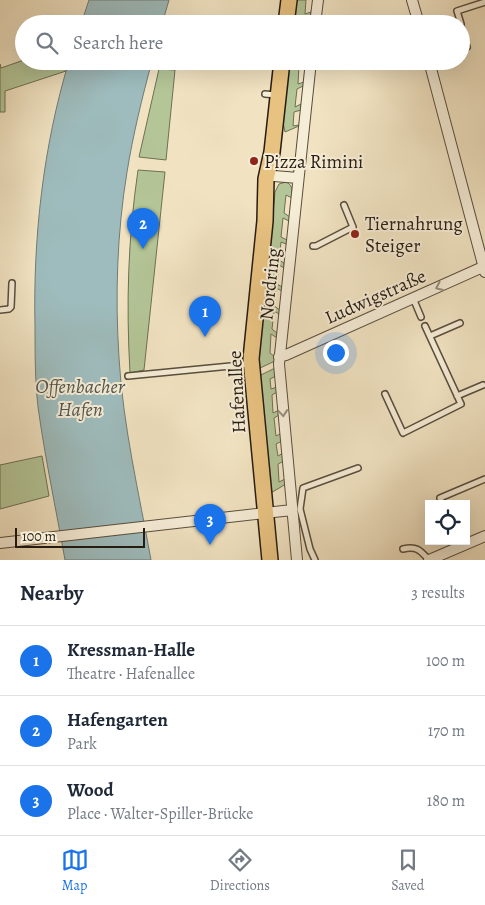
<!DOCTYPE html>
<meta charset="utf-8">
<style>
:root{--surface:#fff;--page:#f6f6f7;--text:#1f2937;--muted:#747a83;--line:#e0e1e3;--accent:#1a73e8}
body{margin:0;font-family:Alegreya,serif;background:var(--page);color:var(--text)}
.controls{position:absolute;right:15px;bottom:15px;display:grid;overflow:hidden;border-radius:0px;box-shadow:0 5px 20px #0002}
.controls button{width:45px;height:45px;display:grid;place-items:center;padding:0;border:0;border-bottom:1px solid var(--line);background:var(--surface);color:var(--text);font:25px sans-serif}
.scale{position:absolute;left:15px;bottom:12px;width:130px;box-sizing:border-box;padding-left:5px;border:2px solid #261c12;border-top:0;font-size:14px;line-height:18px;white-space:nowrap;color:#261c12;-webkit-text-stroke:4px #f6edd7;paint-order:stroke}
.you{position:absolute;left:335px;top:352px;width:18px;height:18px;margin:-12px;border:4px solid #fff;border-radius:50%;background:#1a73e8;box-shadow:0 0 0 8px #1a73e833}
.badge{display:grid;place-items:center;width:32px;height:32px;border-radius:50%;background:var(--accent);color:#fff;font-size:16px;font-weight:700}
.pin{position:absolute;translate:-50% -41px;filter:drop-shadow(0 1px 2px #0008)}
.pin::after{content:'';position:absolute;top:26px;width:18px;height:15px;background:inherit;clip-path:polygon(0 0,100% 0,50% 100%)}
.list{margin:0;padding:0;list-style:none}
h2{display:flex;justify-content:space-between;align-items:center;height:65px;margin:0;padding:0 20px;font-size:21px}
h2 small{font-size:16px;font-weight:400;color:var(--muted)}
.list li{display:grid;grid-template-columns:32px 1fr auto;gap:15px;align-items:center;box-sizing:border-box;height:70px;padding:0 20px;border-top:1px solid var(--line)}
.list b{display:block;font-size:19px;white-space:nowrap}
.list p{margin:0;font-size:16px;white-space:nowrap;color:var(--muted)}
.list em{font-size:16px;font-style:normal;color:var(--muted)}
.icon{flex:none;width:28px;height:28px;fill:none;stroke:currentColor;stroke-width:2;stroke-linecap:round;stroke-linejoin:round}
.map{position:relative;flex:none;width:485px;height:560px;overflow:hidden}
.search{position:absolute;background:var(--surface);box-shadow:0 5px 20px #0002;left:15px;right:15px;top:15px;height:55px;display:flex;align-items:center;gap:12px;box-sizing:border-box;padding:0 18px;border-radius:28px;color:var(--muted);font-size:19px}
.sheet{height:275px;background:var(--surface)}
nav{display:flex;justify-content:space-around;align-items:center;box-sizing:border-box;height:70px;border-top:1px solid var(--line);background:var(--surface);font-size:14px;color:var(--muted)}
nav a{display:grid;justify-items:center;gap:2px}
nav .on{color:var(--accent)}
.map>svg:first-child{display:block}
.green{fill:#b4c597;stroke:#6d7054}
.water{fill:#9ebcbd;stroke:#6e7c79}
.lines{fill:none;stroke-linecap:round;stroke-linejoin:round}
.lane-casing{stroke:#594e3e;stroke-width:8}
.street-casing{stroke:#594e3e;stroke-width:12}
.primary-casing{stroke:#261c12;stroke-width:18}
.lane{stroke:#f6edd7;stroke-width:5}
.street{stroke:#f6edd7;stroke-width:10}
.primary{stroke:#e8c281;stroke-width:15}
.oneway{stroke:#988f7e}
.poi-dot{fill:#8f2418;stroke:#f6edd7;stroke-width:2}
.labels{text-anchor:middle;stroke-width:4;stroke-linejoin:round;paint-order:stroke}
.poi-label{font-size:19px;fill:#261c12;stroke:#f6edd7;text-anchor:start}
.street-label{font-size:19px;fill:#261c12;stroke:#f6edd7}
.water-label{font-size:20px;font-style:italic;fill:#50544e;stroke:#f6edd7}
</style>
<div class="map">
<svg width="485" height="560" viewBox="0 0 485 560">
<rect width="100%" height="100%" fill="#f1e3c2"/>
<filter id="stains"><feTurbulence type="fractalNoise" baseFrequency=".004" numOctaves="4"/><feColorMatrix values="0 0 0 0 .2 0 0 0 0 .09 0 0 0 0 .02 0 0 0 .5 -.17"/></filter>
<radialGradient id="worn" r=".72"><stop offset=".6" stop-color="#630" stop-opacity="0"/><stop offset="1" stop-color="#630" stop-opacity=".3"/></radialGradient>
<path class="green" d="M 295,0 L 306,0 L 305,14 L 311,12 L 311,17 L 304,19 L 304,24 L 292,24 Z
M 24,60 L 69,61 L 66,71 L 5,91 L 5,112 L 0,112 L 0,64 L 1,68 Z
M 288,61 L 306,61 L 306,63 L 299,66 L 298,84 L 304,82 L 303,86 L 297,89 L 295,107 L 301,104 L 301,110 L 294,112 L 293,126 L 299,125 L 299,126 L 285,132 L 283,122 Z
M 159,69 L 175,70 L 166,160 L 139,157 Z
M 138,170 L 165,172 L 144,370 L 130,373 C 126,303 128,239 138,170 Z
M 286,182 C 293,185 292,191 292,198 L 286,195 L 284,213 L 290,217 L 289,221 L 283,218 L 281,237 L 287,240 L 286,244 L 281,242 L 279,260 L 284,263 L 284,268 L 279,265 L 277,284 L 282,287 L 282,291 L 276,288 L 274,306 L 280,310 L 279,314 L 274,311 L 272,329 L 277,333 L 277,338 L 271,334 L 270,353 L 275,357 L 275,361 L 258,369 L 275,192 L 279,184 Z
M 275,368 L 276,376 L 270,379 L 271,389 L 277,387 L 277,392 L 272,395 L 273,413 L 279,410 L 279,415 L 274,418 L 276,436 L 282,433 L 282,441 L 276,444 L 278,456 L 283,453 L 284,461 L 278,464 L 279,482 L 285,479 L 286,484 L 269,494 L 259,376 Z
M 42,456 L 49,496 L 0,509 L 0,465 Z"/>
<path class="water" d="M 89,0 L 169,0 L 162,24 L 81,24 Z
M 69,61 L 152,61 C 142,98 133,135 127,172 C 117,233 115,296 119,358 C 123,426 139,493 151,560 L 65,560 C 56,509 45,458 38,407 C 35,380 35,354 35,327 C 33,238 43,147 69,61 Z"/>
<g class="lines">
<defs>
<path id="lane" d="M 461,24 L 457,11 L 485,2
M 461,26 L 467,47 L 461,48
M 265,94 L 276,95
M 313,246 L 316,246 L 353,227 L 344,205
M 413,298 L 421,317
M 0,310 L 9,309 L 11,307 L 12,283
M 430,336 L 460,323
M 128,376 L 251,364
M 385,394 L 403,433 L 461,404 L 425,326
M 457,396 L 483,385
M 442,504 L 440,498 L 485,479
M 403,549 C 417,546 420,550 429,560
M 315,560 L 310,549 L 300,509 L 303,488 L 358,468"/>
<path id="street" d="M 412,0 L 419,24
M 315,24 L 318,0
M 429,61 L 485,272
M 274,176 L 298,178
M 279,357 L 286,355 L 485,266
M 0,543 L 292,510
M 297,560 L 279,364 L 311,61
M 429,560 L 485,536"/>
<path id="primary" d="M 286,24 L 289,0
M 270,560 L 251,359 L 265,221 L 266,179 L 272,152 L 282,61"/>
</defs>
<use href="#lane" class="lane-casing"/>
<use href="#street" class="street-casing"/>
<use href="#primary" class="primary-casing"/>
<use href="#lane" class="lane"/>
<use href="#street" class="street"/>
<use href="#primary" class="primary"/>
</g>
<defs><path id="oneway-chevron" d="M-2-3.5L2.5 0L-2 3.5" fill="none" stroke-width="1.6" stroke-linecap="round" stroke-linejoin="round" transform="scale(1.25)"/></defs>
<g class="oneway">
<use href="#oneway-chevron" transform="translate(439 287) rotate(156)"/>
<use href="#oneway-chevron" transform="translate(283 413) rotate(85)"/>
</g>
<g class="poi-dot">
<circle cx="254" cy="161" r="5"/>
<circle cx="355" cy="234" r="5"/>
</g>
<g class="labels">
<g class="poi-label">
<text x="264" y="168">Pizza Rimini</text>
<text x="365" y="230">Tiernahrung<tspan x="365" dy="22">Steiger</tspan></text>
</g>
<g class="street-label">
<text transform="translate(269 284) rotate(-84)" y="7">Nordring</text>
<text transform="translate(375 296) rotate(-24)" y="7">Ludwigstraße</text>
<text transform="translate(236 392) rotate(-93)" y="7">Hafenallee</text>
</g>
<g class="water-label">
<text x="80" y="393">Offenbacher<tspan x="80" dy="23">Hafen</tspan></text>
</g>
</g>
<rect width="100%" height="100%" filter="url(#stains)"/>
<rect width="100%" height="100%" fill="url(#worn)"/>
</svg>
<div class="controls">
<button><svg class="icon" aria-label="locate" viewBox="0 0 24 24"><circle cx="12" cy="12" r="6"/><path d="M12 2v4M12 18v4M2 12h4M18 12h4"/></svg></button>
</div>
<div class="scale">100 m</div>
<div class="you"></div>
<div class="pin badge" style="left:205px;top:337px">1</div>
<div class="pin badge" style="left:143px;top:249px">2</div>
<div class="pin badge" style="left:210px;top:545px">3</div>
<div class="search"><svg class="icon" aria-label="search" viewBox="0 0 24 24"><circle cx="10" cy="10" r="6"/><path d="M15 15l6 6"/></svg>Search here</div>
</div>
<section class="sheet">
<h2>Nearby<small>3 results</small></h2>
<ul class="list">
<li><span class="badge">1</span><div><b>Kressman-Halle</b><p>Theatre · Hafenallee</p></div><em>100 m</em></li>
<li><span class="badge">2</span><div><b>Hafengarten</b><p>Park</p></div><em>170 m</em></li>
<li><span class="badge">3</span><div><b>Wood</b><p>Place · Walter-Spiller-Brücke</p></div><em>180 m</em></li>
</ul>
</section>
<nav>
<a class="on"><svg class="icon" aria-label="map" viewBox="0 0 24 24"><path d="M3 6l6-2 6 2 6-2v14l-6 2-6-2-6 2zM9 4v14M15 6v14"/></svg>Map</a>
<a><svg class="icon" aria-label="directions" viewBox="0 0 24 24"><path d="M12 3l9 9-9 9-9-9zM9 14v-3h6M13 9l2 2-2 2"/></svg>Directions</a>
<a><svg class="icon" aria-label="saved" viewBox="0 0 24 24"><path d="M7 4h10v16l-5-4-5 4z"/></svg>Saved</a>
</nav>
